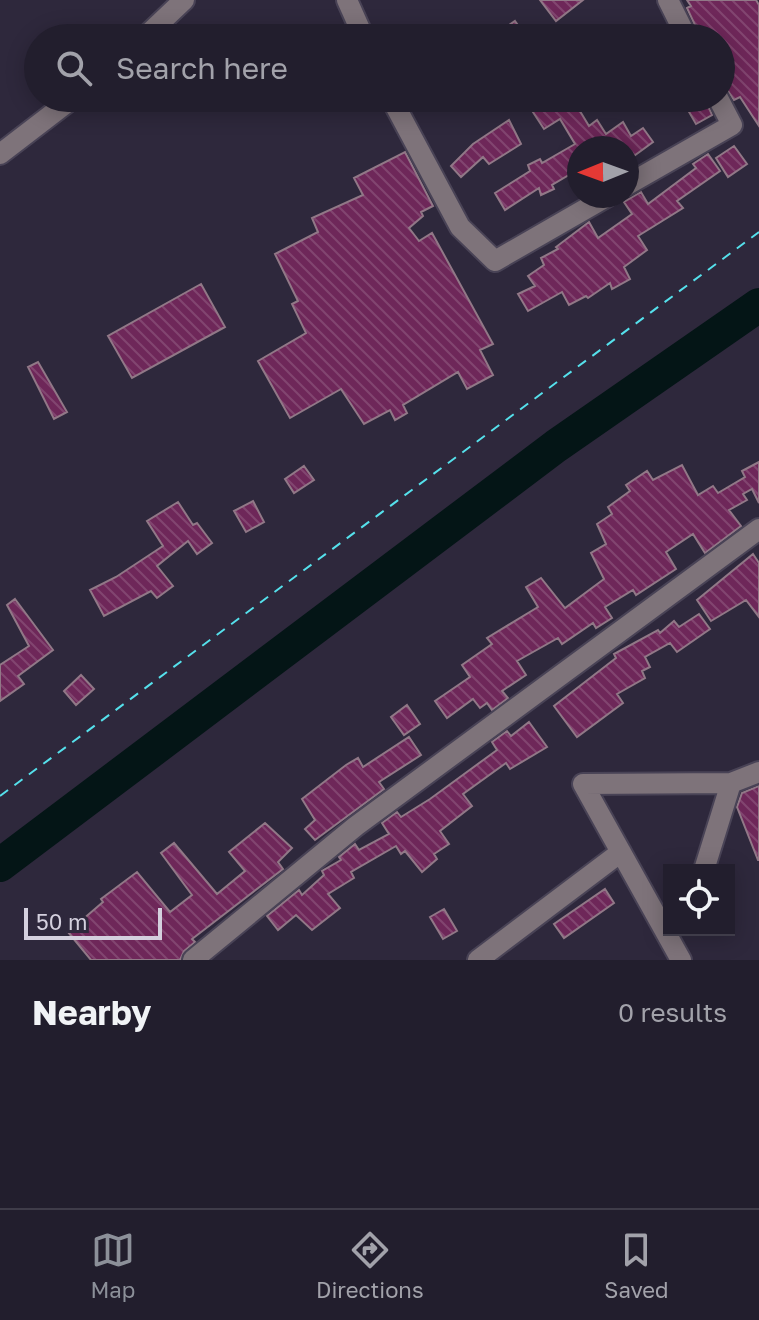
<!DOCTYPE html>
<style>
:root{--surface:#221e2d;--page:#2e2b39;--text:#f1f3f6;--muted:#a2a2aa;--line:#3f3c49;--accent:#8c9099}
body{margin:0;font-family:"Golos Text",sans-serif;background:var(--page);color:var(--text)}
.controls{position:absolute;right:24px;bottom:24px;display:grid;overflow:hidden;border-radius:0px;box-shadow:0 4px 20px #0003}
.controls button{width:72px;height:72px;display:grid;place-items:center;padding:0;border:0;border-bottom:2px solid var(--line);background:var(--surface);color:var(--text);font:40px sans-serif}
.compass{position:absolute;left:567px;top:136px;width:72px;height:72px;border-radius:50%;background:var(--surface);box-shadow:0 4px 20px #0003;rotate:269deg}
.scale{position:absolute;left:24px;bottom:20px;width:138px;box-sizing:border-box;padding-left:8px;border:4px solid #d4d0de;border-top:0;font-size:22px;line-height:28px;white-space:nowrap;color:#d4d0de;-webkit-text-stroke:6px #2e283c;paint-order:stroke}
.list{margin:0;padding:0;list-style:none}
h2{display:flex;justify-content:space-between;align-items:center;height:104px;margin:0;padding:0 32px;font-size:34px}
h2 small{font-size:26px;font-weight:400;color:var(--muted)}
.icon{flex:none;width:44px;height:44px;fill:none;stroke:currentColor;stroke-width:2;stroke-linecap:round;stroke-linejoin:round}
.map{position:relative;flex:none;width:759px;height:960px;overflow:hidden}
.search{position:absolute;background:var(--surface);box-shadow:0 4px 20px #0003;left:24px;right:24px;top:24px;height:88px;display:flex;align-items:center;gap:20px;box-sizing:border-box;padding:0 28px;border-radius:44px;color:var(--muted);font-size:30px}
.sheet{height:248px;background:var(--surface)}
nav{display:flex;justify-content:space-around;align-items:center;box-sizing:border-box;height:112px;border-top:2px solid var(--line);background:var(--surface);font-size:22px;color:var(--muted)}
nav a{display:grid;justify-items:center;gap:4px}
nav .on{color:var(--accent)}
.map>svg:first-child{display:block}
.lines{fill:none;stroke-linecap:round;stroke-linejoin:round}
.river{stroke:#041516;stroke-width:34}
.ferry{stroke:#55e0eb;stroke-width:2;stroke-dasharray:10 8;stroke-linecap:butt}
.building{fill:url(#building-back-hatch);stroke:#917887;stroke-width:2}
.minor-casing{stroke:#494356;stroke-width:24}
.minor{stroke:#7e737a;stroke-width:20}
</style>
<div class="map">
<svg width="759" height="960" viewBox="0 0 759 960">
<defs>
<pattern id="building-back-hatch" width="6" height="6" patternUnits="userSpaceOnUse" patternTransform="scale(2)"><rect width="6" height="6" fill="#6e2759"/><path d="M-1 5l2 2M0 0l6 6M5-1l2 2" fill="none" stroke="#824570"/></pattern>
</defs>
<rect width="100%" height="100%" fill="#2e283c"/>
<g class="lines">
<path class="river" d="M 0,865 L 556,446 L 759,305"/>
<path class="ferry" d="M 0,796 L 759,232"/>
</g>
<path class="building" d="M 540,0 L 583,0 L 556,21 Z
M 687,0 L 756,0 L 759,5 L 759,126 L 740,97 L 734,100 L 726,88 L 731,84 L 721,69 L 721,38 L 701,38 L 687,8 L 691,6 Z
M 515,21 L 527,38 L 490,38 Z
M 549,98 L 572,98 L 589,126 L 597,120 L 606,134 L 623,122 L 631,136 L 643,128 L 653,142 L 627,161 L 627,148 L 579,148 L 579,169 L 552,185 L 554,189 L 541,195 L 539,188 L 505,210 L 495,193 L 530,171 L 528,165 L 540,159 L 542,163 L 575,144 L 560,119 L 544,129 L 531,109 Z
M 681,98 L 705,98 L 712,115 L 696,124 Z
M 509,120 L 521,144 L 489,164 L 483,157 L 461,177 L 451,166 L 473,144 Z
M 734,146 L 747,164 L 728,177 L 716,158 Z
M 405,152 L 433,206 L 421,212 L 423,216 L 409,228 L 419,241 L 432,233 L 493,344 L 480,350 L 493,375 L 467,389 L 458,372 L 403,405 L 407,413 L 395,420 L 390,410 L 364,424 L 341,389 L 290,418 L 258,361 L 306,333 L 292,304 L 298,301 L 275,254 L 318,232 L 312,218 L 363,195 L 354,178 Z
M 708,154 L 720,171 L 677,201 L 683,208 L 638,236 L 647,250 L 624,267 L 630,279 L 612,289 L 610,283 L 588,298 L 586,296 L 569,305 L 562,292 L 528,311 L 518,294 L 535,286 L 528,276 L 544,265 L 541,258 L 558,249 L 556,247 L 589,222 L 598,238 L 632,214 L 624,202 L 641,192 L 648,204 L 696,168 L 693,164 Z
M 201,284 L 225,327 L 132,378 L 108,336 Z
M 38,362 L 67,412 L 54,419 L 28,367 Z
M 759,462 L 759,503 L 752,489 L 743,494 L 747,500 L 729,510 L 741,526 L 705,553 L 693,534 L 666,552 L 676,569 L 636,595 L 633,590 L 605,607 L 612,618 L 596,628 L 593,623 L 562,644 L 558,638 L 517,661 L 526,675 L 502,691 L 508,698 L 492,710 L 487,703 L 480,708 L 473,699 L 447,718 L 435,701 L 470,677 L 462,665 L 492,644 L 487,638 L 538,607 L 526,587 L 541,578 L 565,608 L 604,579 L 591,553 L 606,544 L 597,524 L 612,514 L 608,507 L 630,491 L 626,485 L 647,471 L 653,480 L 682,465 L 698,495 L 713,486 L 718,493 L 745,477 L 742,471 Z
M 304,466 L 314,480 L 294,493 L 285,479 Z
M 253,501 L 264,522 L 246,532 L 234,511 Z
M 178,502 L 193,525 L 197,523 L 212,543 L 197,554 L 188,541 L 157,566 L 173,586 L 157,598 L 151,591 L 104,616 L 90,590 L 116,577 L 163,546 L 147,521 Z
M 753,554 L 759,563 L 759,617 L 746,600 L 711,621 L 697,600 Z
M 15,599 L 53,650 L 18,676 L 24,684 L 0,701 L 0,665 L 29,646 L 7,605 Z
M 699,614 L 710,629 L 677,652 L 670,643 L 645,657 L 650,667 L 642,671 L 645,678 L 617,694 L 623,703 L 577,737 L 554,706 L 616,658 L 614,654 L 658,630 L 660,633 L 674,621 L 679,627 Z
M 81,675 L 94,689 L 76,705 L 64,691 Z
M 407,705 L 420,724 L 404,735 L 391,717 Z
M 529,722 L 547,747 L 510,769 L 506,763 L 463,794 L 472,806 L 440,831 L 449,844 L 434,854 L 437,859 L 422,872 L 405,851 L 401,854 L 396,846 L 351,872 L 354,878 L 328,894 L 340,908 L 312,930 L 296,915 L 278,930 L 267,916 L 299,890 L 302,895 L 324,875 L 322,871 L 341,860 L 339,857 L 355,844 L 359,850 L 389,834 L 382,823 L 397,812 L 401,817 L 430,799 L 497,750 L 492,742 L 507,731 L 511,736 Z
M 409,737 L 421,755 L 379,782 L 384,789 L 315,840 L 305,829 L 315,820 L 302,799 L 346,765 L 358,758 L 363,767 Z
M 759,786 L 759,860 L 758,860 L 737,807 L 742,793 Z
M 265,823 L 292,848 L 278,862 L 283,869 L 192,939 L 195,942 L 184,951 L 180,960 L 91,960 L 68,932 L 103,902 L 101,899 L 137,872 L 170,912 L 192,895 L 161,853 L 174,843 L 217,894 L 245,871 L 229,852 Z
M 605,889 L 614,903 L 564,938 L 554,924 Z
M 444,909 L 457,931 L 443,939 L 430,917 Z"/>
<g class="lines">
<defs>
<path id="minor" d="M 347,0 L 364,38
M 668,0 L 687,38
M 144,38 L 184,0
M 391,98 L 460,227 L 495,261 L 608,196
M 0,154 L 73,98
M 627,185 L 732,125 L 718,98
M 704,870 L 731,783 L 759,772
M 193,960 L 356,826 L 759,529
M 478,960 L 621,852
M 681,960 L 583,784 L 731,783"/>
</defs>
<use href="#minor" class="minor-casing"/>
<use href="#minor" class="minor"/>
</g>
</svg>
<div class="controls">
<button><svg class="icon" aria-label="locate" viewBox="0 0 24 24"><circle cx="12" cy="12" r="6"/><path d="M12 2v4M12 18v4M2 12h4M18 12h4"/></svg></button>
</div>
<svg class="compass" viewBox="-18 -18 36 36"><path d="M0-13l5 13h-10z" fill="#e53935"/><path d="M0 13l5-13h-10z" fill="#a2a2aa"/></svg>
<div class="scale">50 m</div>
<div class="search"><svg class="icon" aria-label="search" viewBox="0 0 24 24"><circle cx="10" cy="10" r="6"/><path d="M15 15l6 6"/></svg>Search here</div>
</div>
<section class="sheet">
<h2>Nearby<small>0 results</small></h2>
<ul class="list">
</ul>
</section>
<nav>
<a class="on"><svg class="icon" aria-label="map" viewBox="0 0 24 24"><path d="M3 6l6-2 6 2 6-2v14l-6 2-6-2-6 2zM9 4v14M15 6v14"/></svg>Map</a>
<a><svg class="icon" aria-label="directions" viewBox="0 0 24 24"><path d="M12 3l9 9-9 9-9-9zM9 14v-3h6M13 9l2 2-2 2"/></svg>Directions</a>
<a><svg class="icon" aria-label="saved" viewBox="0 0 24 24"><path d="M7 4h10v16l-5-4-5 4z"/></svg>Saved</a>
</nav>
